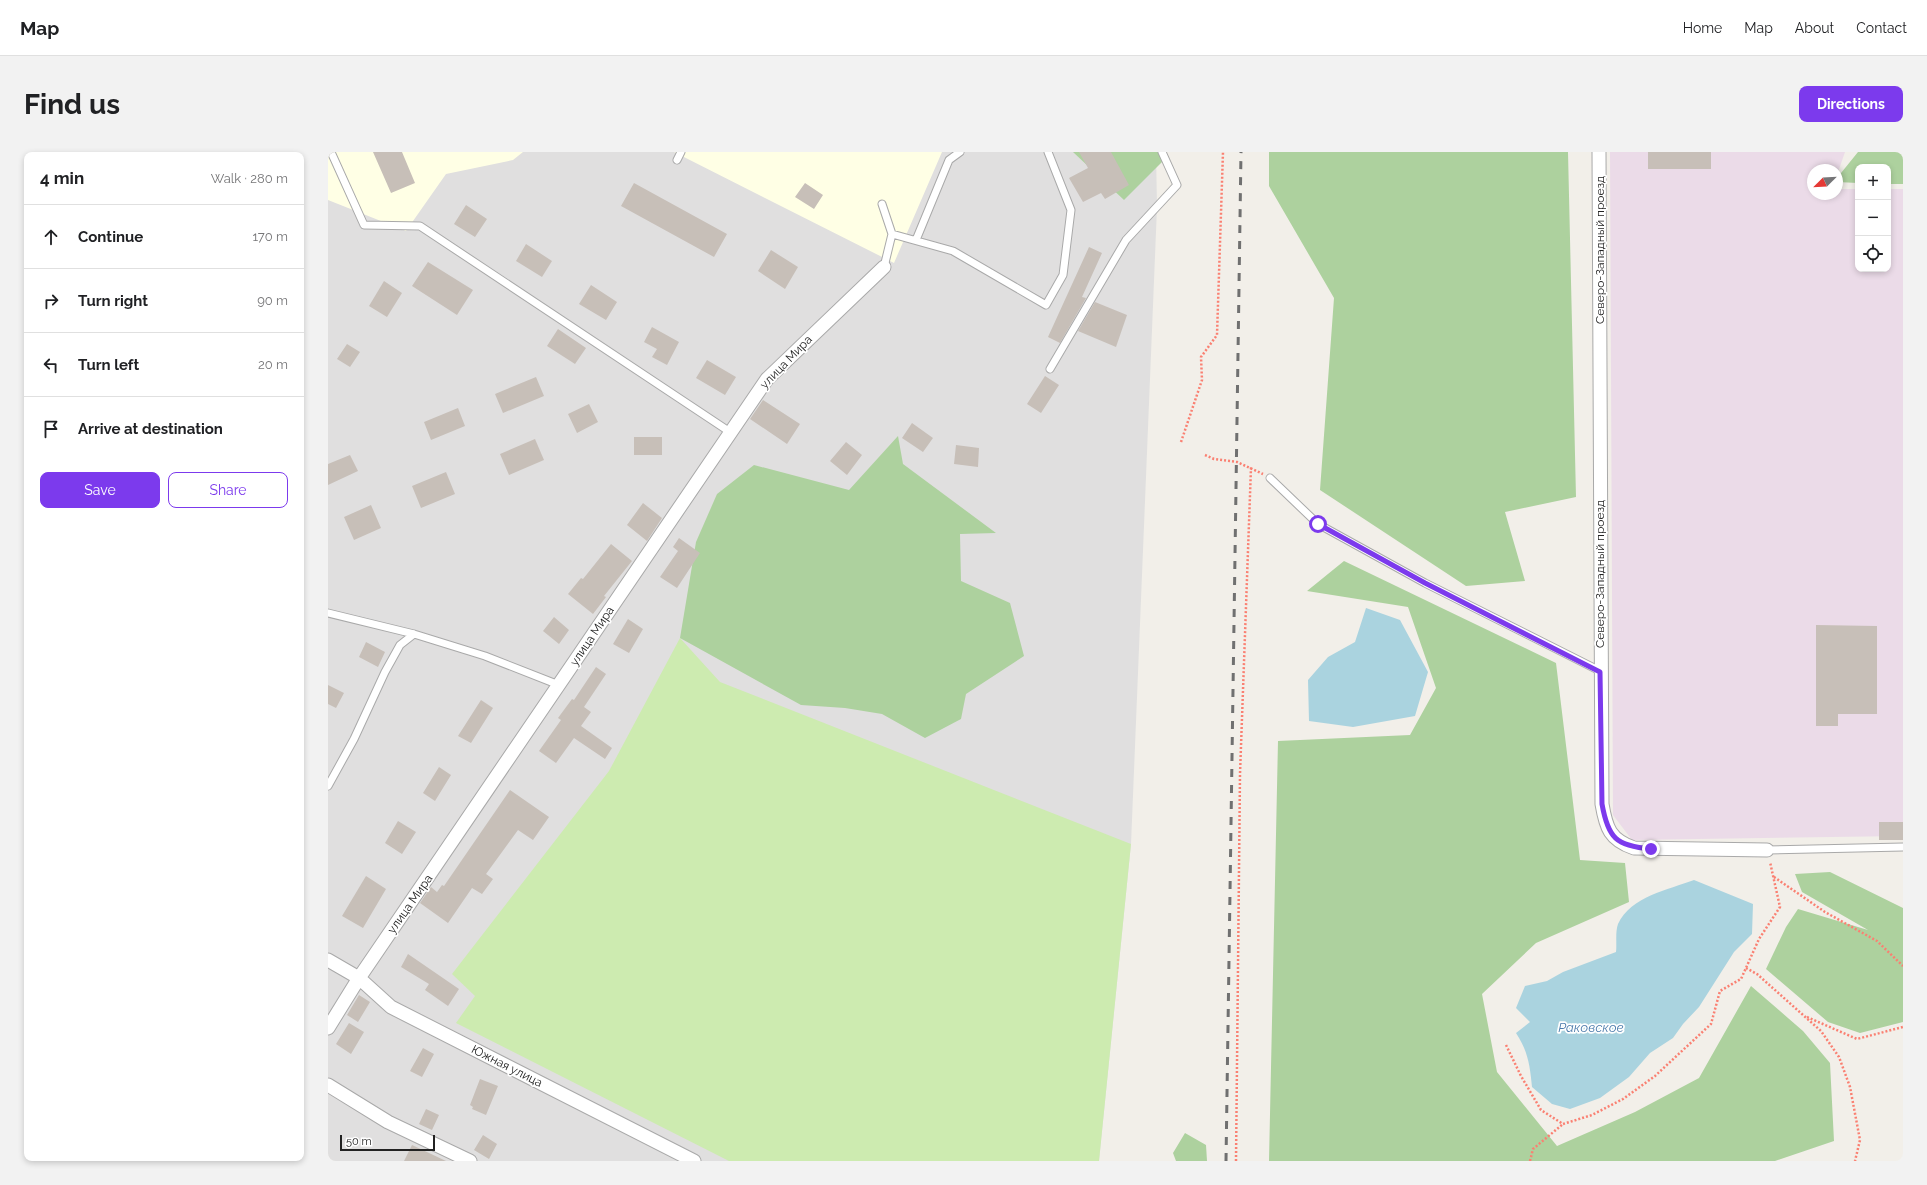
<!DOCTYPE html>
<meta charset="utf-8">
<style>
:root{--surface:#fff;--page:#f2f2f2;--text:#202124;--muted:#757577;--line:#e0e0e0;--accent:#7c3aed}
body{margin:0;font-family:Raleway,sans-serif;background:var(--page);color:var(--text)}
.controls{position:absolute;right:12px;top:12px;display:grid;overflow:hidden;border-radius:8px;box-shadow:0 2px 6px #0003}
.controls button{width:36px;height:36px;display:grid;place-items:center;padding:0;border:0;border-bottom:1px solid var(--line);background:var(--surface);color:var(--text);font:20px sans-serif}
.compass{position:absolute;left:1479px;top:12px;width:36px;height:36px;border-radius:50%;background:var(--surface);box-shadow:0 2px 6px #0003;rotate:246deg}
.scale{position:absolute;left:12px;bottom:10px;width:95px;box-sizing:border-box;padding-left:4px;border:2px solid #222;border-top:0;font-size:11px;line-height:14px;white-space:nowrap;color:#222;-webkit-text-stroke:3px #fff;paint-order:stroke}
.stop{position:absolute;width:12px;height:12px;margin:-9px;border:3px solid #7c3aed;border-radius:50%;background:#fff}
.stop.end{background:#7c3aed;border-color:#fff;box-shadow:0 1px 4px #0008}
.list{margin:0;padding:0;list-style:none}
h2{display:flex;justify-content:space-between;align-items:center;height:52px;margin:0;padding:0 16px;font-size:17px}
h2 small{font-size:13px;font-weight:400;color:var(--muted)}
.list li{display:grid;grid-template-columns:26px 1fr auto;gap:12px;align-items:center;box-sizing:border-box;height:64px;padding:0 16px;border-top:1px solid var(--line)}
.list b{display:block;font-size:15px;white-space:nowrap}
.list em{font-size:13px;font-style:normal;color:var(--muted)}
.actions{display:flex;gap:8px;padding:12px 16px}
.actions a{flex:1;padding:9px 0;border:1px solid var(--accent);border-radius:8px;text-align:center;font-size:14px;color:var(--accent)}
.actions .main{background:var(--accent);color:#fff}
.icon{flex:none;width:22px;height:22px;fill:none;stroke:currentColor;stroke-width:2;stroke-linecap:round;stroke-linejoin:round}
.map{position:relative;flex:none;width:1575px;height:1009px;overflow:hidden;border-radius:8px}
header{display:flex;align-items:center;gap:24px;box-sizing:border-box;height:56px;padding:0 20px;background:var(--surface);border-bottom:1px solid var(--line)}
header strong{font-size:19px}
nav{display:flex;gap:22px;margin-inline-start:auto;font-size:14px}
.intro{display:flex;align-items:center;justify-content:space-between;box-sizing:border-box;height:96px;padding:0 24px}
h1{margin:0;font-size:28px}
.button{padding:10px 18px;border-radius:8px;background:var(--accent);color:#fff;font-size:14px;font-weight:700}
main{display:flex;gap:24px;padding:0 24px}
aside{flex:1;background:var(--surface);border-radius:8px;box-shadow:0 2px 6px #0003}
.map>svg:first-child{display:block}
.residential{fill:#e0dfdf}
.industrial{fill:#ebdbe8}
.education{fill:#ffffe5}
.grass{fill:#cdebb0}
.forest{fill:#add19e}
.water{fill:#aad3df}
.building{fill:#c7bfb8}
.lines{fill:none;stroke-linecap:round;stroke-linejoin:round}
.lane-casing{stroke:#a9a9a9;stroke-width:9}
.street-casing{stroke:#a9a9a9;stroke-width:15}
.path{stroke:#fa8072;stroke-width:2.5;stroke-dasharray:2 2;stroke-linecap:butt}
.lane{stroke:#fff;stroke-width:7}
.street{stroke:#fff;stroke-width:13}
.rail{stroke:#707070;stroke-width:3;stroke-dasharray:8 8;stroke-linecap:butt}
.route{stroke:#7c3aed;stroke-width:5}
.labels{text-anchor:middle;stroke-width:3.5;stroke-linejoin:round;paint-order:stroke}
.street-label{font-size:12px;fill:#222;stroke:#fff}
.water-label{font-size:13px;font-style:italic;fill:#4a7aab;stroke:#fff}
</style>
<header>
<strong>Map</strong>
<nav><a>Home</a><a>Map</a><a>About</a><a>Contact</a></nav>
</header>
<div class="intro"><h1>Find us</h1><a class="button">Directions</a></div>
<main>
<aside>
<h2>4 min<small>Walk · 280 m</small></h2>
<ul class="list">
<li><svg class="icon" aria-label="ahead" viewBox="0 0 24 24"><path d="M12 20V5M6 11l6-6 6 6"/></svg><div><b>Continue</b></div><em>170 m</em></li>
<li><svg class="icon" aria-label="right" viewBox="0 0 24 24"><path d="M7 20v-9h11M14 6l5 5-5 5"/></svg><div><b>Turn right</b></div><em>90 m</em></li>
<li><svg class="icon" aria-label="left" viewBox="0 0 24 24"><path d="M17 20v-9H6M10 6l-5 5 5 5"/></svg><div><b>Turn left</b></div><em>20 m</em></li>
<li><svg class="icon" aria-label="arrive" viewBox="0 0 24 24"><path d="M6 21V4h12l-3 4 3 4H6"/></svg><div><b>Arrive at destination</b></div></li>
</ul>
<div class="actions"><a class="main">Save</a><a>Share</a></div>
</aside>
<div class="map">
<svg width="1575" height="1009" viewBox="0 0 1575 1009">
<rect width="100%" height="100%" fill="#f2efe9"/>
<path class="residential" d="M 0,0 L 828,0 L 829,55 L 803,692 L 771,1009 L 0,1009 Z"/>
<path class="industrial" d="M 1282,0 L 1517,0 L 1509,23 L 1509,18 L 1485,18 L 1485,42 L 1509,42 L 1509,37 L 1530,37 L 1530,117 L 1560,117 L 1560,37 L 1575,37 L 1575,684 L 1304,688 L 1285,663 Z"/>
<path class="education" d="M 0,0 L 195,0 L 185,8 L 118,22 L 78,79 L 0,48 Z
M 346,0 L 614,0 L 566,111 Z"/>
<path class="grass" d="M 352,486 L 392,530 L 803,692 L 771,1009 L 401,1009 L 128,871 L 147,844 L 124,822 L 281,619 Z"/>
<path class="forest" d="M 745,0 L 838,0 L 838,6 L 796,48 Z
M 941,0 L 1240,0 L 1248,345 L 1177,360 L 1197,429 L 1138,434 L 992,338 L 1006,146 L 941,34 Z
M 1530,0 L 1575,0 L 1575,32 L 1560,32 L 1560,15 L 1530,15 L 1530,31 L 1509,30 L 1509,26 Z
M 570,284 L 575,312 L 668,381 L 632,382 L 633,429 L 682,451 L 696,504 L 638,542 L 633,567 L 597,586 L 554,562 L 517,556 L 473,553 L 352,486 L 368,390 L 389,342 L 426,313 L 521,338 Z
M 1016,409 L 1228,511 L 1252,708 L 1297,711 L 1301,750 L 1208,791 L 1154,842 L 1169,920 L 1229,994 L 1307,960 L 1371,926 L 1423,834 L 1475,879 L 1502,911 L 1506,989 L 1447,1009 L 941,1009 L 950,589 L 1082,583 L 1108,536 L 1080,455 L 979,439 Z
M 1502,720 L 1575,756 L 1575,870 L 1532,881 L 1500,870 L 1438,817 L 1458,775 L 1470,757 L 1540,778 L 1474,740 L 1467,722 Z
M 857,981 L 878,993 L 879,1009 L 848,1009 L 845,1001 Z"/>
<path class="water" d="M 1038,456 L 1072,468 L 1100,520 L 1087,564 L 1025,575 L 981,569 L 980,528 L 1000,505 L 1027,490 Z
M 1366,728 L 1425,752 L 1424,782 L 1406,800 L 1371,855 L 1355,872 L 1345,886 L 1322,901 L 1301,925 L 1272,946 L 1242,957 L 1224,952 L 1204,935 C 1202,914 1200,899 1188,881 L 1202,870 L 1188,856 L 1197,834 L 1219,829 L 1235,820 L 1288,800 C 1289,792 1287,780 1290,772 C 1303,744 1340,738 1366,728 Z"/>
<path class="building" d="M 45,0 L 74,0 L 87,31 L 63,41 Z
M 751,0 L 783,0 L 801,33 L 777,47 L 773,41 L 755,50 L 741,26 L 760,16 Z
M 1320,0 L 1383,0 L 1383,17 L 1320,17 Z
M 306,31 L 399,82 L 386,105 L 293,54 Z
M 477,31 L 495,43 L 486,57 L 467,45 Z
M 138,53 L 159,67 L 147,85 L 126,72 Z
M 198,92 L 224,109 L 214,125 L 188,109 Z
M 761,95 L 774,101 L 754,145 L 758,146 L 732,191 L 720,185 Z
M 443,98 L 470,115 L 457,137 L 430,119 Z
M 100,110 L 145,138 L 129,163 L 84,134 Z
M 56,129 L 74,141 L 59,165 L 41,154 Z
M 263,133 L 289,150 L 278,168 L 251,152 Z
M 767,150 L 799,163 L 788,195 L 750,179 Z
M 324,175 L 351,190 L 339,213 L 324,205 L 329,197 L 316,190 Z
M 230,177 L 258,196 L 247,212 L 219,194 Z
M 19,192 L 32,200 L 22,215 L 9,207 Z
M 379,208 L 408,225 L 397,243 L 368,226 Z
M 717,224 L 731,233 L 713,261 L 699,252 Z
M 208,225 L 216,244 L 175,261 L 167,242 Z
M 435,248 L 472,272 L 459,292 L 422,267 Z
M 261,252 L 270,270 L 249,281 L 240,262 Z
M 130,256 L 137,274 L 103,288 L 96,270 Z
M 584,271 L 605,286 L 595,300 L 574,286 Z
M 306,285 L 334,285 L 334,303 L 306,303 Z
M 207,287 L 216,308 L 181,323 L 172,302 Z
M 518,290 L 534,303 L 519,323 L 502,309 Z
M 628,293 L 651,296 L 650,315 L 626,312 Z
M 22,303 L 30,319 L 0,333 L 0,312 Z
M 118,320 L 127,342 L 93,356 L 84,334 Z
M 315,351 L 334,366 L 319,389 L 299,373 Z
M 43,353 L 53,376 L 26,388 L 16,365 Z
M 351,386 L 372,401 L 349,436 L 332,425 L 350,399 L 345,395 Z
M 283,392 L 304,409 L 276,444 L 278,445 L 265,462 L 240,442 L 253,426 L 255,427 Z
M 226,465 L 241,478 L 231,492 L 215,479 Z
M 300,467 L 315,477 L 301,501 L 285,492 Z
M 1488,473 L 1549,474 L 1549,562 L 1510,562 L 1510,574 L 1488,574 Z
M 38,490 L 57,500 L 50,515 L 31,505 Z
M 268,515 L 278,522 L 256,555 L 263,560 L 253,574 L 284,596 L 277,607 L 246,586 L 228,611 L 211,599 L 233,568 L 230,566 L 244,547 L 246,548 Z
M 0,533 L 16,541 L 8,556 L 0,552 Z
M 153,548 L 165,556 L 143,591 L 130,584 Z
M 111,615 L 123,623 L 107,649 L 95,641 Z
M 182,638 L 221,665 L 205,688 L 190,678 L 158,722 L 165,727 L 154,742 L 144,736 L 120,771 L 92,751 L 103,735 L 109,740 L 114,733 L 116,734 Z
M 70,669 L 88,680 L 74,702 L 57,691 Z
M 1551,670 L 1575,670 L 1575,688 L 1551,688 Z
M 38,724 L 58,737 L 35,776 L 14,764 Z
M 80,802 L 131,837 L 120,854 L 97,838 L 101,832 L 73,815 Z
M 31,843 L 42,850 L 30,870 L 19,863 Z
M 21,871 L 36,880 L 23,902 L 8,892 Z
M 95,896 L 106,902 L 94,925 L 82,919 Z
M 152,927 L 170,934 L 158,963 L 144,957 L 145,955 L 142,953 Z
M 98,957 L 111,963 L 104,978 L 91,972 Z
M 155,983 L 169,992 L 161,1007 L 146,998 Z
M 84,993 L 118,1009 L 76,1009 Z"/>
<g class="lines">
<defs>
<path id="lane" d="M 3,0 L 36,73 L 92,74 L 402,280
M 349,8 L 353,0
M 554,52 L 564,82 L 556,115
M 564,82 L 625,99 L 718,153 L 735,123 L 743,58 L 720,0
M 588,88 L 621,8 L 632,0
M 722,217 L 798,88 L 849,33 L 834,0
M 942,326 L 990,372 L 1097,431 L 1272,519
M 0,461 L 86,482 L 157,504 L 231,533
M 0,634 L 26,587 L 57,520 L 72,493 L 86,482
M 1439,698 L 1575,695"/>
<path id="street" d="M 1271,0 L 1274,652 C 1278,676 1282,688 1306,696 L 1439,698
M 0,808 L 31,826 L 63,855 L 366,1009
M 0,876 L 31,826 L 439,227 L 556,115
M 0,933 L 60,970 L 142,1009"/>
</defs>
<use href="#lane" class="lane-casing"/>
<use href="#street" class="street-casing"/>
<path class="path" d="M 853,290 L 874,228 L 873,205 L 889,183 L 895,0
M 877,303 L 886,307 L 909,310 L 935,322
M 1446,725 L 1497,760 L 1549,789 L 1575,814
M 1418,816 L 1429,822 L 1493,879 L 1511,905 L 1522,935 L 1532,988 L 1527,1009
M 1479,865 L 1529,887 L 1575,875
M 1178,893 L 1193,924 L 1213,958 L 1235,972 L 1264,963 L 1295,947 L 1327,924 L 1383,872 L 1392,839 L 1413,827 L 1431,787 L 1452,755 L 1442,710
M 908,1009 L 912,622 L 923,315
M 1202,1009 L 1205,997 L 1235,972"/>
<use href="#lane" class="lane"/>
<use href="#street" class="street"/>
<path class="rail" d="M 898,1009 L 913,0"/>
</g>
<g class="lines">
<path class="route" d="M 990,372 L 1097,431 L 1272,520 L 1274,652 C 1280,686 1288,694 1323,697"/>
</g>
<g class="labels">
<g class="street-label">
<text transform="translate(1272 98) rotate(-90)" y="4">Северо-Западный проезд</text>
<text transform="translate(458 210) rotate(-46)" y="4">улица Мира</text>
<text transform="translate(1272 422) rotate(-90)" y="4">Северо-Западный проезд</text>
<text transform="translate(264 484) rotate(-56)" y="4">улица Мира</text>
<text transform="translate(82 752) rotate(-55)" y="4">улица Мира</text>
<text transform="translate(179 914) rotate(27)" y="4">Южная улица</text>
</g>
<g class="water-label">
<text x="1263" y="880">Раковское</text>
</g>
</g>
</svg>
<div class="controls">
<button>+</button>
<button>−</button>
<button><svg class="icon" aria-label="locate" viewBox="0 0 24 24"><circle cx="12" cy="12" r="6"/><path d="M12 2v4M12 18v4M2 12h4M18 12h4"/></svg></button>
</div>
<svg class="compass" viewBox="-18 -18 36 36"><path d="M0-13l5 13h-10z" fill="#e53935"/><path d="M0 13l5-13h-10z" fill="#757577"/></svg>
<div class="scale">50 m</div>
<div class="stop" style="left:990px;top:372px"></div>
<div class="stop end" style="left:1323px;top:697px"></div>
</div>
</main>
